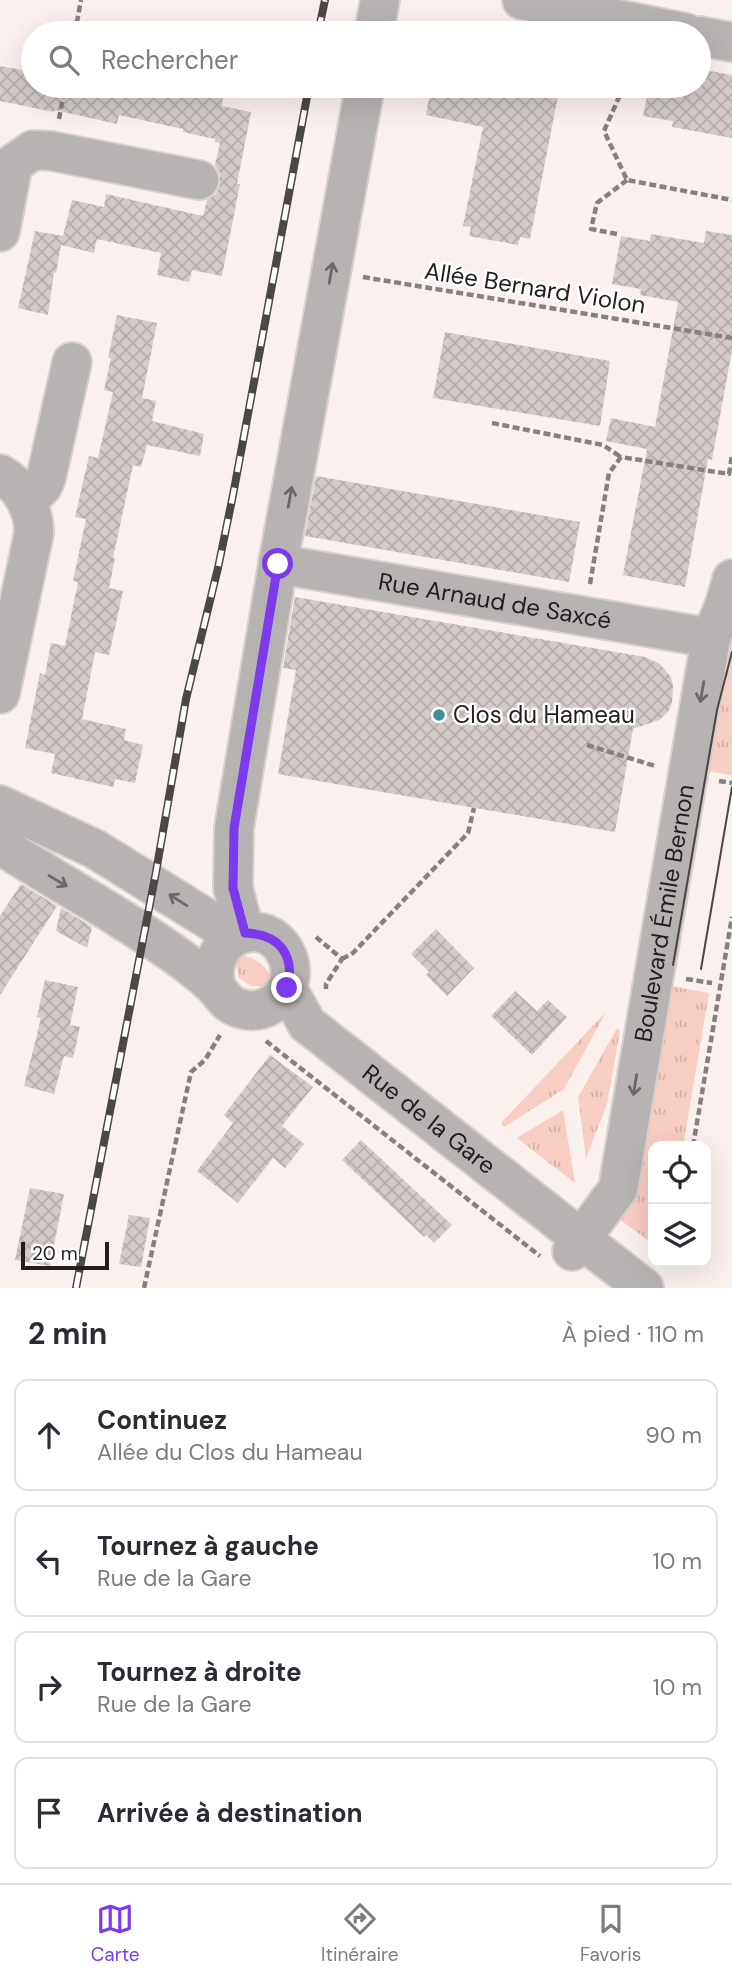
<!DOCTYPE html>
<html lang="fr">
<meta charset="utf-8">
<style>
:root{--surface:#fff;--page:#f2f2f3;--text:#2b2b33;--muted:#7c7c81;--line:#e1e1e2;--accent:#7c3aed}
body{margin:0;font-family:"DM Sans",sans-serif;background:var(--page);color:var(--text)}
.controls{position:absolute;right:21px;bottom:21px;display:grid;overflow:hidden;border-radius:14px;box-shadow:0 7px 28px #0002}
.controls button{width:63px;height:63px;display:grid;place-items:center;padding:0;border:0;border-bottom:2px solid var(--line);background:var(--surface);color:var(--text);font:35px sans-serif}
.scale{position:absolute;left:21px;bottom:18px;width:88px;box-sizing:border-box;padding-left:7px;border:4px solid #211e1d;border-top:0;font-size:19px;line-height:24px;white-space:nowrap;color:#211e1d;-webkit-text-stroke:5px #fff;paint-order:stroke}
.stop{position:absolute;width:21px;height:21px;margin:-16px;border:5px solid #7c3aed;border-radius:50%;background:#fff}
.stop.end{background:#7c3aed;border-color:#fff;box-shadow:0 2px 7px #0008}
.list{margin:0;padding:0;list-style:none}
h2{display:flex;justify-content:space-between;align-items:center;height:91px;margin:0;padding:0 28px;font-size:30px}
h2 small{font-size:23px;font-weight:400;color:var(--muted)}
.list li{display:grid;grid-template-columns:46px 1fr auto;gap:21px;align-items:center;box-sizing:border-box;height:112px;margin:0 14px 14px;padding:0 14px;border:2px solid var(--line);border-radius:14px}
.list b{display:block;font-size:26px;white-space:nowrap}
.list p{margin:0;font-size:23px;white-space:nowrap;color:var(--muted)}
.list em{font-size:23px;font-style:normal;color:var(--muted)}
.icon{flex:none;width:38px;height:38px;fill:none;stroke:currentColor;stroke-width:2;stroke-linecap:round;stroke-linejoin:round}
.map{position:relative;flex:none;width:732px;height:1288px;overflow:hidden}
.search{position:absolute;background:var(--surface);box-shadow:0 7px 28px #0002;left:21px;right:21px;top:21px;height:77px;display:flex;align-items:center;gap:18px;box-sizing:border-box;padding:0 24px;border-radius:38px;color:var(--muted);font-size:26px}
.sheet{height:595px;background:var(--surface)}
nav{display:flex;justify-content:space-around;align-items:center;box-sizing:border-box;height:98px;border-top:2px solid var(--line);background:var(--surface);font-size:19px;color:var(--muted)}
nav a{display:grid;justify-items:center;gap:4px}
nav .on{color:var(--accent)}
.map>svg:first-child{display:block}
.grass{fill:url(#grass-tufts)}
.building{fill:url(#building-cross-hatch)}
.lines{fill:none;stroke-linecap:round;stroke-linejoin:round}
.minor-casing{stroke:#d7cfcd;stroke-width:42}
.path{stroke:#86807f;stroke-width:4.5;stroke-dasharray:7 3.5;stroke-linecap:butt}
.minor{stroke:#b7b3b2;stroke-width:38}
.tram{stroke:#4b4746;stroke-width:2}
.rail-casing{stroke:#4b4746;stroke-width:8}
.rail{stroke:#fff;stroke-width:5;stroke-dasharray:16;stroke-linecap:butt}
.oneway{stroke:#6c6868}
.route{stroke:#7c3aed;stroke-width:9}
.poi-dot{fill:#478c99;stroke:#fff;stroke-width:2.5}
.labels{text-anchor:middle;stroke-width:5;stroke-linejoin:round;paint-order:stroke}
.street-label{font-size:24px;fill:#211e1d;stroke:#fff}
.poi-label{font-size:24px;fill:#211e1d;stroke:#fff;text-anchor:start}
</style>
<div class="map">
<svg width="732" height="1288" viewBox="0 0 732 1288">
<defs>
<pattern id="grass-tufts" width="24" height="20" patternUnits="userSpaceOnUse" patternTransform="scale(1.75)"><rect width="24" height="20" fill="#f8cdc4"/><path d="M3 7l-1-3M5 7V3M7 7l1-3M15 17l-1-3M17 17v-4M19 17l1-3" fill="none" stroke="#d4b0a8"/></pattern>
<pattern id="building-cross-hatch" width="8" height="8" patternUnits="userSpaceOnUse" patternTransform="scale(1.75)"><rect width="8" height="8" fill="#d4cbc9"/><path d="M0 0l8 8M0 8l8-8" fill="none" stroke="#b6aeac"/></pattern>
</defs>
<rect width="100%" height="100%" fill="#faf1ef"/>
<path class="grass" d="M 732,629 L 732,775 L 700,770 Z
M 243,955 C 257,959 263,964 272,977 L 267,986 L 251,986 L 239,978 L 236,965 L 238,958 Z
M 661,984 L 709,993 L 683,1146 L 653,1146 L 653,1244 L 611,1213 Z
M 606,1012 L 564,1089 L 504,1127 L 501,1123 Z
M 617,1028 L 620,1030 L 607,1104 L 586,1158 L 578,1097 Z
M 563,1110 L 575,1183 L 517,1138 Z"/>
<path class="building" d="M 0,66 L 33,72 L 33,86 L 60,86 L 91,92 L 93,86 L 192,86 L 191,92 L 223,98 L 222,106 L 251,112 L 237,184 L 240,184 L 222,276 L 192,270 L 189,282 L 157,275 L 161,253 L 97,239 L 94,253 L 61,245 L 56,273 L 54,272 L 48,315 L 18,308 L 35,231 L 63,236 L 72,200 L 104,207 L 106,194 L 203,216 L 207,200 L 216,194 L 220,185 L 220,174 L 215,165 L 220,143 L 215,142 L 215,139 L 183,132 L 183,129 L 119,115 L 117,124 L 55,110 L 54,112 L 0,101 Z
M 699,69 L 732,75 L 732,138 L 672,127 L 673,121 L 643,116 L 649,86 L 699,86 Z
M 431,86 L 560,86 L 530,239 L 520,237 L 518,245 L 469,236 L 471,227 L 463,226 L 483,127 L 426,115 Z
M 706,231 L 732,235 L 732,350 L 712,460 L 708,459 L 685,587 L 623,575 L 647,449 L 606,441 L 611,418 L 655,427 L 678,302 L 640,295 L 641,289 L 612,284 L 621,236 L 650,241 L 651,234 L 704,243 Z
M 117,315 L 157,323 L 142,398 L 156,401 L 152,421 L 204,434 L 200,456 L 147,445 L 141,467 L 133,465 L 113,558 L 115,558 L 109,588 L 123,591 L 109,655 L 95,652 L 82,719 L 126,729 L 124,740 L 143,745 L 135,783 L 115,779 L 113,787 L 51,773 L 55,754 L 25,748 L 40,673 L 45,675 L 51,643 L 65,646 L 78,582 L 73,581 L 86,519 L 75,517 L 89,456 L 98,458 L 113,392 L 104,390 L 111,358 L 108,358 Z
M 445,332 L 610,361 L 600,426 L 433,398 Z
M 316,476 L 580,522 L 569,582 L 305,536 Z
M 295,597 L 645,657 L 660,664 L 671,677 L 673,686 L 672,703 L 668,712 L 659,720 L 633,729 L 615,832 L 278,774 L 296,670 L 283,668 Z
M 21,884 L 57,906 L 0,995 L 0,916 Z
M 61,908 L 92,927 L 87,948 L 56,931 Z
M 436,929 L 474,968 L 447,996 L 426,975 L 429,972 L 411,954 Z
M 45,980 L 78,987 L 70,1025 L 80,1027 L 73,1058 L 64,1056 L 54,1094 L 24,1086 L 41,1018 L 37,1017 Z
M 515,991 L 537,1011 L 548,1000 L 567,1017 L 532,1055 L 491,1016 Z
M 270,1055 L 313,1087 L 282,1126 L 304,1144 L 285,1168 L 273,1158 L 238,1203 L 197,1171 L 233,1123 L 224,1115 Z
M 361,1140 L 452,1225 L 434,1243 L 426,1235 L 424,1237 L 342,1160 Z
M 30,1188 L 64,1194 L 50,1266 L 15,1260 Z
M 129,1215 L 150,1218 L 141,1267 L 119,1264 Z"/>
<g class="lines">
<defs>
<g id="minor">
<path d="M 522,0 L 686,33"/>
<path d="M 374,33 L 380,0"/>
<path d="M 699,36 L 732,42"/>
<path d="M 0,232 L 13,164 L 33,150 L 52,151 L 199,180"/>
<path d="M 0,474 C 21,485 34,509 34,533 L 0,694"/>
<path d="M 26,501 L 42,487 L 46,478 L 72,362"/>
<path id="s1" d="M 278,564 L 711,638"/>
<path d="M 0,805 L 95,849 L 235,936"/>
<path d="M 0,845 C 35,867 70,888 105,909 C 135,928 166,946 194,969 C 201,974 208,980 214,986 C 223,996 228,1006 242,1009 C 260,1014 279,1004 287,988 C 292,977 291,962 285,952 C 262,911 203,938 216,987"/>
<path d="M 245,933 L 233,888 L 234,828 L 278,564 L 365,86"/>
<path id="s2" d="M 287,988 L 307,1024 L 644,1288"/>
<path id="s3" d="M 572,1251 L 618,1189 L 711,638 L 725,604 L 732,579"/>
</g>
</defs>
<use href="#minor" class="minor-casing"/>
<path class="path" d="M 75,33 L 81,0
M 624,86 L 604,131 L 627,180 L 732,200
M 59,119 L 65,86
M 617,234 L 591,229 L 597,203 L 627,180
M 363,277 L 732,338
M 492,423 L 603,445 L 621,457
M 590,584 L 609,473 L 621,457 L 729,474 L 732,455
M 587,745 L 655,766
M 719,781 L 732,783
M 316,937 L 342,959 L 326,984 L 326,989
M 342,959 L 353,953 L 468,833 L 474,808
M 686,979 L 712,983
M 266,1041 L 540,1256
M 693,1146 L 732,917
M 144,1288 L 191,1072 L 205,1060 L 220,1035"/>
<use href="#minor" class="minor"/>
<path class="tram" d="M 673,965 L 717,710 L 732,652
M 701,969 L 732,787"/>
<defs>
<path id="rail" d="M 318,33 L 325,0
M 76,1288 L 156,872 L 186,699 L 218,568 L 233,495 L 309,86"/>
</defs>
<use href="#rail" class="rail-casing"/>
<use href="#rail" class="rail"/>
</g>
<defs><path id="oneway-shaft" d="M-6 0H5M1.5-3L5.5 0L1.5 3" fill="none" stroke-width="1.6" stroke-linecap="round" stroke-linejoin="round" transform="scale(1.75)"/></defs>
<g class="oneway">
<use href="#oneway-shaft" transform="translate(331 273) rotate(-80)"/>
<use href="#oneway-shaft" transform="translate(290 497) rotate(-80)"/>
<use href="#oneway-shaft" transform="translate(702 692) rotate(100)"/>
<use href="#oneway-shaft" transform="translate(58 881) rotate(31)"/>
<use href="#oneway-shaft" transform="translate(178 900) rotate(-148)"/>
<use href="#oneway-shaft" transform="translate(635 1085) rotate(99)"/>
</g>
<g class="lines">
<path class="route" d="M 278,564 L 234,828 L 233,888 L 245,933 C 279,934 296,955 287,988"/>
</g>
<circle class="poi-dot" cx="439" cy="715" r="7"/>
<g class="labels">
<g class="street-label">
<text transform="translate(535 288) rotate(9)" y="8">Allée Bernard Violon</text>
<text dy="8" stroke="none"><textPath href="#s1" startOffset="220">Rue Arnaud de Saxcé</textPath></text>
<text dy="8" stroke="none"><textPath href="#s3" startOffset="357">Boulevard Émile Bernon</textPath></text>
<text dy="8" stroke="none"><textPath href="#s2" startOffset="196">Rue de la Gare</textPath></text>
</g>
<g class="poi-label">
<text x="453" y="723">Clos du Hameau</text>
</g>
</g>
</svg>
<div class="controls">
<button><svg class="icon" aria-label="locate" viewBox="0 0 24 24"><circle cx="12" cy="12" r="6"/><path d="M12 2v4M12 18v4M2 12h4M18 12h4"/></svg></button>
<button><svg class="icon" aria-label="layers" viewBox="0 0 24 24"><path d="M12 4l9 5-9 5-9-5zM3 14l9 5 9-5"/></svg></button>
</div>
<div class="scale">20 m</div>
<div class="stop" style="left:278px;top:564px"></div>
<div class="stop end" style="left:287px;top:988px"></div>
<div class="search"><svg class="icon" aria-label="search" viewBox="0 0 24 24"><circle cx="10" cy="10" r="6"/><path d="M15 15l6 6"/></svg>Rechercher</div>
</div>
<section class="sheet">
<h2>2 min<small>À pied · 110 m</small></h2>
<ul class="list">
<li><svg class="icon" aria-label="ahead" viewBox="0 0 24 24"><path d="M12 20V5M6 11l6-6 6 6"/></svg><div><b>Continuez</b><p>Allée du Clos du Hameau</p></div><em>90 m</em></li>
<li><svg class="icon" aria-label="left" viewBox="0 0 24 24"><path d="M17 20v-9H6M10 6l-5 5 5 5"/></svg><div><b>Tournez à gauche</b><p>Rue de la Gare</p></div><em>10 m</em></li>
<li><svg class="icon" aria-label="right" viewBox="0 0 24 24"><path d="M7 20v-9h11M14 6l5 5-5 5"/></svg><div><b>Tournez à droite</b><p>Rue de la Gare</p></div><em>10 m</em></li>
<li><svg class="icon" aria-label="arrive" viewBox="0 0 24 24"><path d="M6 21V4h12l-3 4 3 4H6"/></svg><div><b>Arrivée à destination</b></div></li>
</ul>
</section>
<nav>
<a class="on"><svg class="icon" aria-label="map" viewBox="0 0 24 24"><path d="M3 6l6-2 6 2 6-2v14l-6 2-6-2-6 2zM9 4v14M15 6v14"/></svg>Carte</a>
<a><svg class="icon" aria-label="directions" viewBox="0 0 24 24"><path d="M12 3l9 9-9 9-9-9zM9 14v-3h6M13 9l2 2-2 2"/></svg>Itinéraire</a>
<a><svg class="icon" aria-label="saved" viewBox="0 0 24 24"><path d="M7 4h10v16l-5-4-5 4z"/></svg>Favoris</a>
</nav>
